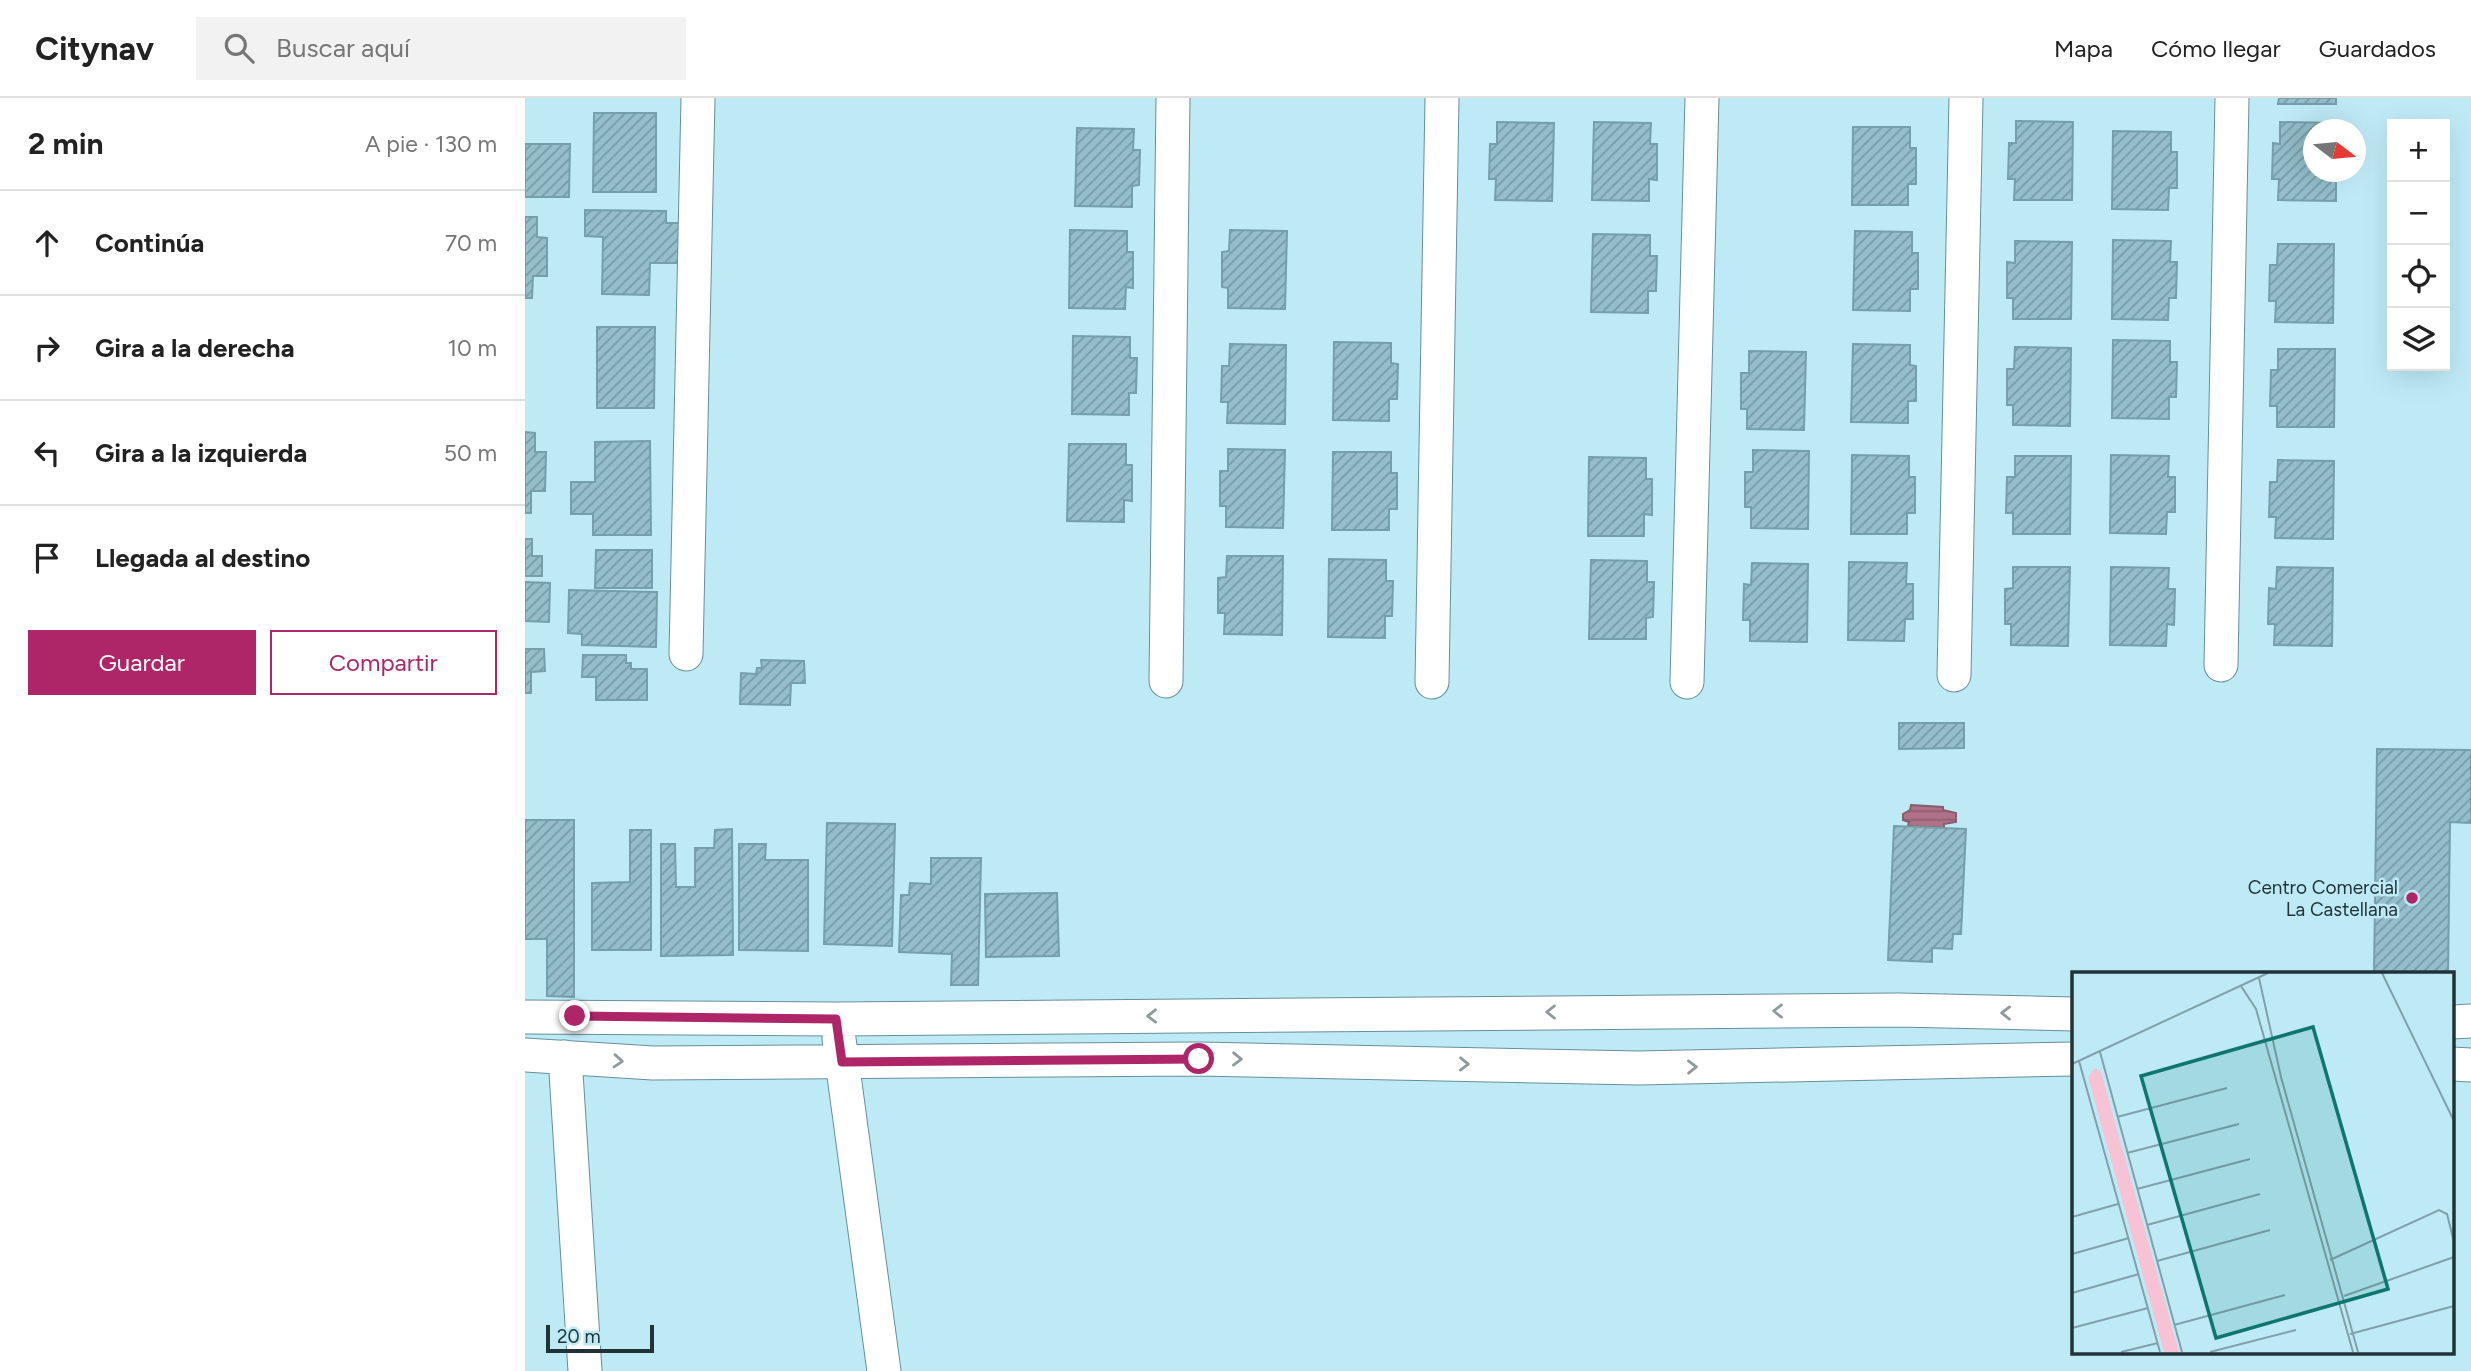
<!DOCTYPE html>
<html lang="es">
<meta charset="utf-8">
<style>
:root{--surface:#fff;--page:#f2f2f2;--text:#222;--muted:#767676;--line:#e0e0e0;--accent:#af2668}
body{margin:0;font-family:Figtree,sans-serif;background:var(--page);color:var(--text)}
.controls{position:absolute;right:21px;top:21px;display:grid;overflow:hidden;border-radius:0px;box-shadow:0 7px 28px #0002}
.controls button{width:63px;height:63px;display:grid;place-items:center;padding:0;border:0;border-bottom:2px solid var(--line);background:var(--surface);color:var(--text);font:35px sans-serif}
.compass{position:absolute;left:1778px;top:21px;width:63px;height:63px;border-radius:50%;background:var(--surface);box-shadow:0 7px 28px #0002;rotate:106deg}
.scale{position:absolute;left:21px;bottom:18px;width:108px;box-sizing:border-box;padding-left:7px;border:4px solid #223338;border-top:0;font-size:19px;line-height:24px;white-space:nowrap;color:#223338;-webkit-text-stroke:5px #beeaf6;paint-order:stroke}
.stop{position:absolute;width:21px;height:21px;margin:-16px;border:5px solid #af2668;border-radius:50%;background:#fff}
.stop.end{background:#af2668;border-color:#fff;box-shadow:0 2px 7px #0008}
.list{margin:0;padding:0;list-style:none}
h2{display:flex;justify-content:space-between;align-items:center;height:91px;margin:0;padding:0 28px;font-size:30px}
h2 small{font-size:23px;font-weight:400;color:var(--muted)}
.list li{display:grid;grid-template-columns:46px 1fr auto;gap:21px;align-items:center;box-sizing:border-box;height:105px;padding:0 28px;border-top:2px solid var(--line)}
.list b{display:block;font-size:26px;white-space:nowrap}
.list em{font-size:23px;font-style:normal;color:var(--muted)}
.actions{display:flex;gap:14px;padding:21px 28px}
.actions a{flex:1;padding:16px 0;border:2px solid var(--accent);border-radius:0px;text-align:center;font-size:24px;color:var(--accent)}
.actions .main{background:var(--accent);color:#fff}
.icon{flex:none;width:38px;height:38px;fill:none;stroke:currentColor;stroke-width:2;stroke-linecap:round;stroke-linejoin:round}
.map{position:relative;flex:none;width:1946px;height:1273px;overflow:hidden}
header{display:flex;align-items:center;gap:42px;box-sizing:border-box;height:98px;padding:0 35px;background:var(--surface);border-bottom:2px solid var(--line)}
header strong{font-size:33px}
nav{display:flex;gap:38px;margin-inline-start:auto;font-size:24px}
.search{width:490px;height:63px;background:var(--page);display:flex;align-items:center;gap:18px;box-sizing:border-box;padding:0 24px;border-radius:0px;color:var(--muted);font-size:26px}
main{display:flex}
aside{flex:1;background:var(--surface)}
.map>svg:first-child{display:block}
.water{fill:url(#water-rules);stroke:#855e6f;stroke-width:2}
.building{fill:url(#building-hatch);stroke:#759faa;stroke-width:2}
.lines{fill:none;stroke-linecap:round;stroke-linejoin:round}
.street-casing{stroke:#668f9a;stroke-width:35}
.street{stroke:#fff;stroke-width:33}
.oneway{stroke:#90999c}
.route{stroke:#af2668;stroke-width:9}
.poi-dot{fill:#af2668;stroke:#beeaf6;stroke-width:2.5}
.labels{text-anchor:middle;stroke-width:5;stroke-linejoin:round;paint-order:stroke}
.poi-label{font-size:19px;fill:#223338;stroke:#beeaf6;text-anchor:end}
.inset-road{fill:none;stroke:#80a1aa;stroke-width:2}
.view{fill:#0f766e;fill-opacity:0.15;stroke:#0f766e;stroke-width:3.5}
.inset-edge{fill:none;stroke:#223338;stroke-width:3.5}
</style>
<header>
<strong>Citynav</strong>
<div class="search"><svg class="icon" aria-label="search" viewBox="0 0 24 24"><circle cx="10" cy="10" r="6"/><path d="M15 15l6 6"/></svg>Buscar aquí</div>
<nav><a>Mapa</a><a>Cómo llegar</a><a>Guardados</a></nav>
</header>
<main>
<aside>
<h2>2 min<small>A pie · 130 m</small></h2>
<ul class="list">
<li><svg class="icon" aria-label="ahead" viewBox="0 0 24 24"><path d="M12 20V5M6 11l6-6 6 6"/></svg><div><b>Continúa</b></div><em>70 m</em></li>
<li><svg class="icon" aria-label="right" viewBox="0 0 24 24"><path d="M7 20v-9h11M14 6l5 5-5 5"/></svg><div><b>Gira a la derecha</b></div><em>10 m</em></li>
<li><svg class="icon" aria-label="left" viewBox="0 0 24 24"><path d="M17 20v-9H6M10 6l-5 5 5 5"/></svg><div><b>Gira a la izquierda</b></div><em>50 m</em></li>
<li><svg class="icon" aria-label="arrive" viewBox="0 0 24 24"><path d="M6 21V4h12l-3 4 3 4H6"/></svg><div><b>Llegada al destino</b></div></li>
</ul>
<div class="actions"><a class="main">Guardar</a><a>Compartir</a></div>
</aside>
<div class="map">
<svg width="1946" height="1273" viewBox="0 0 1946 1273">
<defs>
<pattern id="water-rules" width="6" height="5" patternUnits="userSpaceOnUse" patternTransform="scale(1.75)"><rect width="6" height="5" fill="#af7187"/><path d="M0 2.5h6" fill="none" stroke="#8e5d6f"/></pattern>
<pattern id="building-hatch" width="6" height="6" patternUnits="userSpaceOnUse" patternTransform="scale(1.75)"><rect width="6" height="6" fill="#93beca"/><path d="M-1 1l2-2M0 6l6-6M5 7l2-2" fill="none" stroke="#789ba5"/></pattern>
</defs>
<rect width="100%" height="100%" fill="#beeaf6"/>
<path class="water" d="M 1386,707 L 1418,709 L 1418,712 L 1431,715 L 1431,724 L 1419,726 L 1419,730 L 1383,728 L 1384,724 L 1378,722 L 1378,716 L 1385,712 Z"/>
<path class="building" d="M 1754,0 L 1811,0 L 1811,6 L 1753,6 Z
M 69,15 L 131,15 L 131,94 L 68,94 Z
M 1491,23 L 1548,24 L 1547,102 L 1489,102 L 1490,81 L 1483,81 L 1484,45 L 1491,45 Z
M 972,24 L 1029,25 L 1027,103 L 970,102 L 971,81 L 964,81 L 965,46 L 972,46 Z
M 1069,24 L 1126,25 L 1125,46 L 1132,46 L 1132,82 L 1124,81 L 1124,103 L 1067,102 Z
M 1755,24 L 1812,25 L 1812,32 L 1788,32 L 1788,74 L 1811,74 L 1811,103 L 1753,102 L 1754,81 L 1747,81 L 1748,45 L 1755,46 Z
M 1328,29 L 1385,29 L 1385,50 L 1391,50 L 1391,86 L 1383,86 L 1383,107 L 1327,107 Z
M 552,30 L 609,31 L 608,52 L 615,52 L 614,87 L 607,88 L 607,109 L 550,108 Z
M 1588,33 L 1646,34 L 1646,54 L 1652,54 L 1652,90 L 1644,90 L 1643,112 L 1587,111 Z
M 0,46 L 45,46 L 44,99 L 0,99 Z
M 60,112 L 141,113 L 141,125 L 157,125 L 156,165 L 125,165 L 124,197 L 77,196 L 78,139 L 60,138 Z
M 0,119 L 12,119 L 12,139 L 22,140 L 22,178 L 8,178 L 7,200 L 0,200 Z
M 545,132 L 602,133 L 602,154 L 608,154 L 608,190 L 601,189 L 600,211 L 544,210 Z
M 705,132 L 762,133 L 760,211 L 703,210 L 703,190 L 697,189 L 697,154 L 704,153 Z
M 1330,133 L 1387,134 L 1387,155 L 1393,155 L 1393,191 L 1385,191 L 1385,213 L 1328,212 Z
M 1068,136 L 1125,137 L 1125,158 L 1132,158 L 1131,193 L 1123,193 L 1123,215 L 1066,214 Z
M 1588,142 L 1646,143 L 1645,164 L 1652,164 L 1651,200 L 1644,200 L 1643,222 L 1587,221 Z
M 1490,143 L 1547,144 L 1546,221 L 1488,221 L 1488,200 L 1482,200 L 1482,164 L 1490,165 Z
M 1753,146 L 1809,146 L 1808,225 L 1750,224 L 1751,203 L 1744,203 L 1745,167 L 1752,167 Z
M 72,229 L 130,229 L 129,310 L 72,310 Z
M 548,238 L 605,239 L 605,260 L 612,260 L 611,295 L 604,295 L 604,317 L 547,316 Z
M 1588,242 L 1645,243 L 1645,264 L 1652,264 L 1651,299 L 1644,299 L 1644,321 L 1587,320 Z
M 809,244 L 866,245 L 866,265 L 873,266 L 872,301 L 864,301 L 864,323 L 808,322 Z
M 705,246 L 761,247 L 760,326 L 702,325 L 703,304 L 696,304 L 697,268 L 704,268 Z
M 1328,246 L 1385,247 L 1385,267 L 1391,268 L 1391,303 L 1383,303 L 1383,325 L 1326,324 Z
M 1490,249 L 1546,250 L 1545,328 L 1488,327 L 1488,307 L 1482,307 L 1482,271 L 1489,271 Z
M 1753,251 L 1810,251 L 1809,329 L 1752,329 L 1752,308 L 1745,308 L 1746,272 L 1753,272 Z
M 1224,253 L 1281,254 L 1279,332 L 1222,331 L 1222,311 L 1216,311 L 1216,275 L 1224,275 Z
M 0,334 L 10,335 L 10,354 L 21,354 L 20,393 L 6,393 L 6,415 L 0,415 Z
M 125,343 L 126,437 L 68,437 L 68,416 L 46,416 L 46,384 L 70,384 L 70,344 Z
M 544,346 L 601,346 L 601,367 L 607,367 L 607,403 L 599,402 L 599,424 L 542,423 Z
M 703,351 L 760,352 L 758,430 L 701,429 L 701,408 L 695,408 L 695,373 L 703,373 Z
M 1228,352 L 1284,353 L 1283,431 L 1226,430 L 1226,409 L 1220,409 L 1220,374 L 1228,374 Z
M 808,354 L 866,354 L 866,375 L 872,375 L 872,411 L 864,411 L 864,432 L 807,432 Z
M 1327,357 L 1384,358 L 1384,379 L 1390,379 L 1390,415 L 1382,415 L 1382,436 L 1326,436 Z
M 1586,357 L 1644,358 L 1643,379 L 1650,379 L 1650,414 L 1642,414 L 1641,436 L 1585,435 Z
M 1490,358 L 1546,358 L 1545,436 L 1488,436 L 1488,415 L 1481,415 L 1482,379 L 1490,379 Z
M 1064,359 L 1121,360 L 1121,381 L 1127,381 L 1127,417 L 1119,416 L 1119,438 L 1063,438 Z
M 1753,362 L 1809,363 L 1808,441 L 1750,440 L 1751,419 L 1744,419 L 1745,384 L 1752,384 Z
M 0,441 L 7,441 L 7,458 L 17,458 L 17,478 L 0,478 Z
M 71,452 L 127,452 L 127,490 L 70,490 Z
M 702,458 L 758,458 L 757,537 L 699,536 L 700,515 L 693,515 L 693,480 L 701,479 Z
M 804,461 L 861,462 L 861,483 L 868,483 L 867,518 L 860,518 L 860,540 L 803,539 Z
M 1066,462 L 1122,463 L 1122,484 L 1129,484 L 1128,519 L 1121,520 L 1121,541 L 1064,541 Z
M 1324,464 L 1382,465 L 1381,486 L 1388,486 L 1388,521 L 1380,521 L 1379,543 L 1323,542 Z
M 1227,465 L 1283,466 L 1282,544 L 1225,543 L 1225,522 L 1218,522 L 1219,486 L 1226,487 Z
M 1488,469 L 1545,469 L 1543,548 L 1486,547 L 1486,526 L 1480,526 L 1480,491 L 1488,490 Z
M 1586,469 L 1644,470 L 1643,491 L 1650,491 L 1649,527 L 1642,526 L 1641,548 L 1585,547 Z
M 1752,469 L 1808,470 L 1807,548 L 1749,547 L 1750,526 L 1743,526 L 1744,490 L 1751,491 Z
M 0,484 L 25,485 L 24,524 L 0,523 Z
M 44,492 L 132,494 L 131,549 L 57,547 L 57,536 L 43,535 Z
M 0,551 L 19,551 L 20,573 L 6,574 L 6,595 L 0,595 Z
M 58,557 L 101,557 L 101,565 L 106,565 L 106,571 L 122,571 L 122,602 L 71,602 L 71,579 L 57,579 Z
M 236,562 L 279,563 L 280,585 L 266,585 L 265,607 L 215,606 L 216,575 L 231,576 L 232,570 L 237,570 Z
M 1374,625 L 1439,625 L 1439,650 L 1374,651 Z
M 1852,651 L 1946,652 L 1946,725 L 1925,724 L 1923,876 L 1849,876 Z
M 0,722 L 49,722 L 49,899 L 22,898 L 22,841 L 0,841 Z
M 302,725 L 370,726 L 367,848 L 299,846 Z
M 1369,728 L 1441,731 L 1436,836 L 1428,836 L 1427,851 L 1407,850 L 1407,864 L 1363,862 Z
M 207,731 L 208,857 L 136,858 L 136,746 L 150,746 L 151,789 L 170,789 L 170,750 L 189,750 L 190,732 Z
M 105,732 L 126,732 L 126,852 L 67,852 L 67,785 L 105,784 Z
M 214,746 L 241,746 L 240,762 L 283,762 L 283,853 L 214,852 Z
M 406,760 L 456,760 L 453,887 L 426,887 L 427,856 L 374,854 L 376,797 L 384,797 L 385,785 L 406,786 Z
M 532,795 L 534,858 L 461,859 L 460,796 Z"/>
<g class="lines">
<defs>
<path id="street" d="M 161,556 L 173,0
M 1696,567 L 1707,0
M 1429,577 L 1441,0
M 641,583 L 648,0
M 907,584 L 917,0
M 1162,584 L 1177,0
M 0,919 L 311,921 L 1373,912 L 1549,916
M 1927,924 L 1946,923
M 314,941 L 359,1273
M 0,957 L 128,965 L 674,961 L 1114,970 L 1549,961
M 40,959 L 60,1273
M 1927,966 L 1946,967"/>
</defs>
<use href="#street" class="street-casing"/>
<use href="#street" class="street"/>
</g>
<defs><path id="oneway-chevron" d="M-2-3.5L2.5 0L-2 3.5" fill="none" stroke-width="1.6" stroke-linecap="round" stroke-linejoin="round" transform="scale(1.75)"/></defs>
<g class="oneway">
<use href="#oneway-chevron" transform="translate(1253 913) rotate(180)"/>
<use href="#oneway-chevron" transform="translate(1026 914) rotate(180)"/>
<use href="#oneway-chevron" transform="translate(1481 915) rotate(-179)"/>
<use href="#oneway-chevron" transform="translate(627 918) rotate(179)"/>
<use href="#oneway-chevron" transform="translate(712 961) rotate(1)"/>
<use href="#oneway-chevron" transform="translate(93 963) rotate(4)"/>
<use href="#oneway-chevron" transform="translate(939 966) rotate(1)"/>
<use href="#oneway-chevron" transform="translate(1167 969) rotate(-1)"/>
</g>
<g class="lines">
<path class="route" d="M 50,918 L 311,921 L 317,964 L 674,961"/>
</g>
<circle class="poi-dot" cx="1887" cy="800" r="7"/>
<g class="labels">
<g class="poi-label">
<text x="1873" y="796">Centro Comercial<tspan x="1873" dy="22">La Castellana</tspan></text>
</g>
</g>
<g transform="translate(1547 874)">
<rect width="382" height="382" fill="#beeaf6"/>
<path d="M 23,96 L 29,100 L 107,380 L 92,380 L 16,105 Z" fill="#f7c2d4"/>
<path class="inset-road" d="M 310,1 L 382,149M 187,6 L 209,105 L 286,380M 169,14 L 184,37 L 281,380M 28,80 L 110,380M 7,89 L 88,380M 0,92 L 196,1M 45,145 L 155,116M 55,181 L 167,152M 65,217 L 178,187M 0,245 L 46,232M 75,253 L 188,222M 0,282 L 57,266M 258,288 L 367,238 L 375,242 L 382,270M 85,289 L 198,258M 0,321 L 67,302M 272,324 L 382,285M 102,353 L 213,323M 0,356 L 76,336M 278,362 L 382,334M 49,380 L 86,371M 138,380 L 224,358"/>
<path class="view" d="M 241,55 L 316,317 L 144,366 L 69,104 Z"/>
<rect width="382" height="382" class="inset-edge"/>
</g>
</svg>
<div class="controls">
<button>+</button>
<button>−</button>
<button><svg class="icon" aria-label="locate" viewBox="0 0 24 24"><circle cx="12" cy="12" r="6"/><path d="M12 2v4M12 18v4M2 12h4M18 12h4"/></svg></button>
<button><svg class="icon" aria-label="layers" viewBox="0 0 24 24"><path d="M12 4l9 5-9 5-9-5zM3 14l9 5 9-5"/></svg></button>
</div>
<svg class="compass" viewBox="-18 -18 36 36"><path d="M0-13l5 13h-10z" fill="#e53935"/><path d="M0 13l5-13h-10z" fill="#767676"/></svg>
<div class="scale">20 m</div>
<div class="stop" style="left:674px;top:961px"></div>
<div class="stop end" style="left:50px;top:918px"></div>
</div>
</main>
